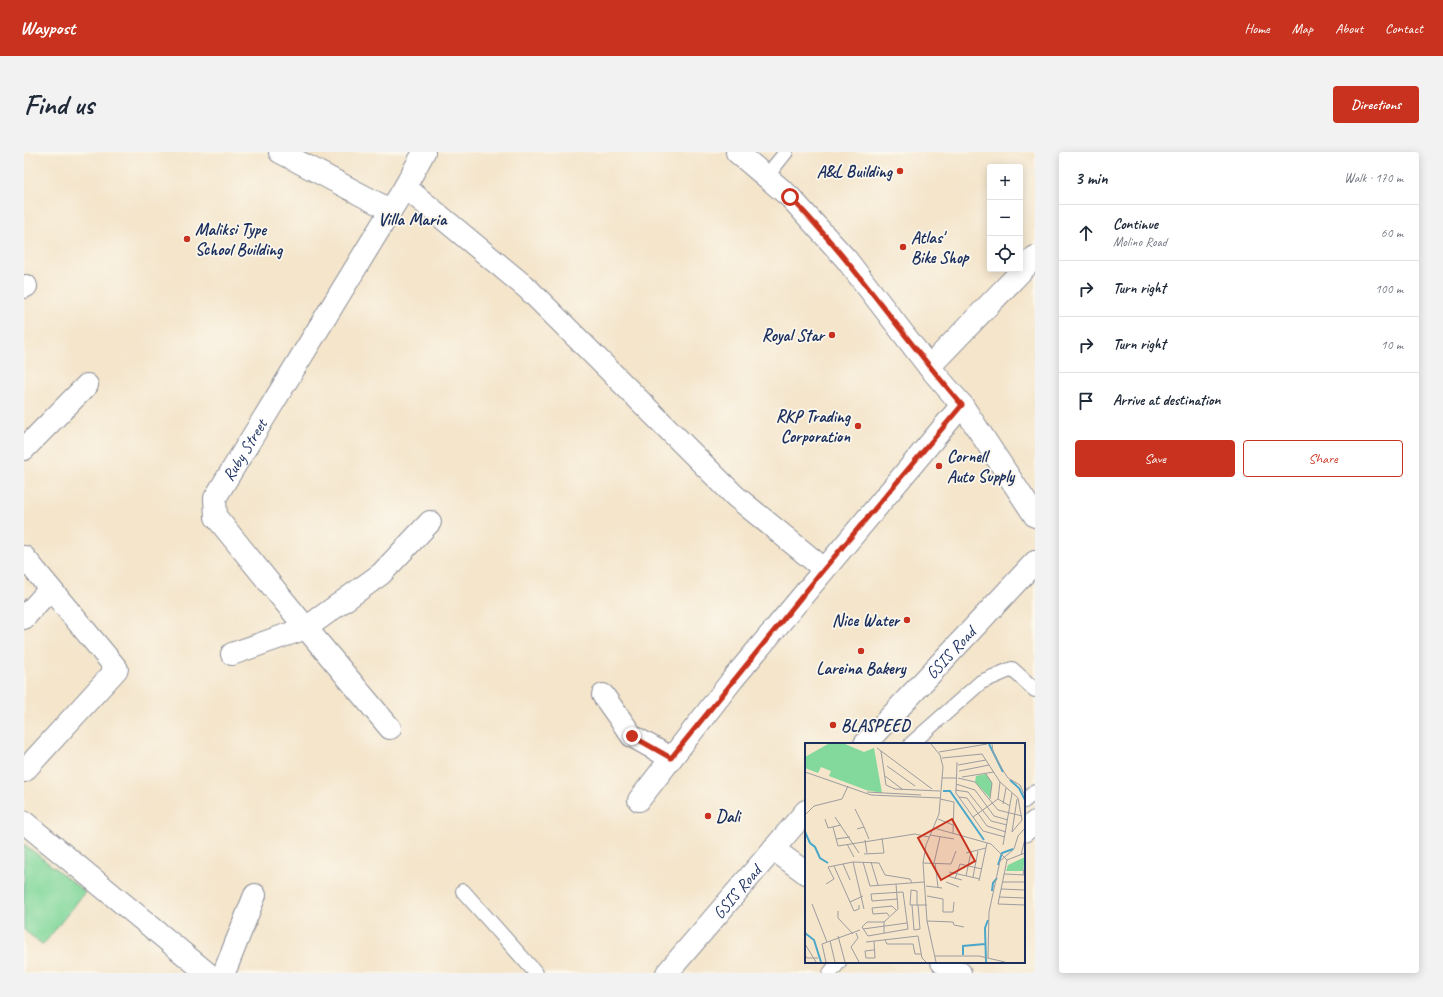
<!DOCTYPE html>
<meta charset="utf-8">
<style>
:root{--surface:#fff;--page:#f2f2f3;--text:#1f2937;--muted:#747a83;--line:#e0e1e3;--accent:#c8321e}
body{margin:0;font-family:Caveat,sans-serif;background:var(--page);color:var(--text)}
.controls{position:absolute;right:12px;top:12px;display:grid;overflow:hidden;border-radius:4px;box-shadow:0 2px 10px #0003}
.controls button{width:36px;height:36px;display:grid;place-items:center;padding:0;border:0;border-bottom:1px solid var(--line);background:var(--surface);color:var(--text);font:20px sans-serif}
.stop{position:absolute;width:12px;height:12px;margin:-9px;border:3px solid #c8321e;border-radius:50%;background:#fff}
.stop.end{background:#c8321e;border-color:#fff;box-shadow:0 1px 4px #0008}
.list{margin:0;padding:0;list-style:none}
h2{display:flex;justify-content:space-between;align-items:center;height:52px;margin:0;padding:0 16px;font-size:17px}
h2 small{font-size:13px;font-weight:400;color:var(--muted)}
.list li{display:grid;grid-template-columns:26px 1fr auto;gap:12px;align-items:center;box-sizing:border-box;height:56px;padding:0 16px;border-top:1px solid var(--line)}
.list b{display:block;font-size:15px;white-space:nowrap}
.list p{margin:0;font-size:13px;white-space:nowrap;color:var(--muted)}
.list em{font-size:13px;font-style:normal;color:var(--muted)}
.actions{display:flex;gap:8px;padding:12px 16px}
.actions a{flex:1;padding:9px 0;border:1px solid var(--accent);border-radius:4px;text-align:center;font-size:14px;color:var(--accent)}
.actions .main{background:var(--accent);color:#fff}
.icon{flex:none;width:22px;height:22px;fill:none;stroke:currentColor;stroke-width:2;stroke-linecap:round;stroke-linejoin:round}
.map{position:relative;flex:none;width:1011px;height:821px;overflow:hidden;border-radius:4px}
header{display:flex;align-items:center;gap:24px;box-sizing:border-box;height:56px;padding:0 20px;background:var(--accent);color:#fff}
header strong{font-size:19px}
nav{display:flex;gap:22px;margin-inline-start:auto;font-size:14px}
.intro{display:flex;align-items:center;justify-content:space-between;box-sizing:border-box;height:96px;padding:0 24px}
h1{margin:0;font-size:28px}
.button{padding:10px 18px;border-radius:4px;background:var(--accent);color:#fff;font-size:14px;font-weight:700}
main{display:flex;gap:24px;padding:0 24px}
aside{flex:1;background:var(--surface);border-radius:4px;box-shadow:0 2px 10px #0003}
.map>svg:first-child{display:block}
.grass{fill:#83d89b;stroke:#4f847c}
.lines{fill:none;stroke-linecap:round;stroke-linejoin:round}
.service-casing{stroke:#888a94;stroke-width:16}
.minor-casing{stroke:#888a94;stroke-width:24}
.secondary-casing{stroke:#888a94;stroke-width:24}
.primary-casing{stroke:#888a94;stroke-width:24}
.service{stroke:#fff;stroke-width:14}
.minor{stroke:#fff;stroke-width:22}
.secondary{stroke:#fff;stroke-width:22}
.primary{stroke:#fff;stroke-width:22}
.route{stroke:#c8321e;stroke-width:5}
.poi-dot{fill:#c8321e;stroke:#fbf7ec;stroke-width:1.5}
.labels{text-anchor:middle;stroke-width:3.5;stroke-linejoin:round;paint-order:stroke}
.poi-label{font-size:17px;font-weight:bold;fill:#1b2f5e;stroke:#fbf7ec;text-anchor:start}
.street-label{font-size:17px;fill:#1b2f5e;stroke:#fbf7ec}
.neighbourhood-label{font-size:18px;font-weight:bold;fill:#1b2f5e;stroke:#fbf7ec}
.inset-river{fill:none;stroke:#4ba7c9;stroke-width:2}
.inset-road{fill:none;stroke:#9d9c9f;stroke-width:1}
.view{fill:#c8321e;fill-opacity:0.15;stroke:#c8321e;stroke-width:2}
.inset-edge{fill:none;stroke:#1b2f5e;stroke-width:2}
</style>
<header>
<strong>Waypost</strong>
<nav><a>Home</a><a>Map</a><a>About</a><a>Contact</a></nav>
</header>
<div class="intro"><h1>Find us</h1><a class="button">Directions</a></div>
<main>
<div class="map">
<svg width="1011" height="821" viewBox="0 0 1011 821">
<rect width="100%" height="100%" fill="#fbf7ec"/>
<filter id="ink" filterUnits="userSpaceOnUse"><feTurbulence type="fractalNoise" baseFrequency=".025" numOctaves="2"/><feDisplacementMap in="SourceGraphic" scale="8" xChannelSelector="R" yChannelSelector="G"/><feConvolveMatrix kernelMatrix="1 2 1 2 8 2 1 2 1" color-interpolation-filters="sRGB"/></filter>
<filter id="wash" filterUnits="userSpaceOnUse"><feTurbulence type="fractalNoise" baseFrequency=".012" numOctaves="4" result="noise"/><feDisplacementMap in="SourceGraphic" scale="16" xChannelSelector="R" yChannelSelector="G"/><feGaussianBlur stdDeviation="0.9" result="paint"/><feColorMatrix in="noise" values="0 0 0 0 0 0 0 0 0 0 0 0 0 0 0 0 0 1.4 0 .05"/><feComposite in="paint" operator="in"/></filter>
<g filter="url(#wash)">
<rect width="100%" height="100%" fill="#f4e5cb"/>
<path class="grass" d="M 0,692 L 61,740 L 19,793 L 0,778 Z"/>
</g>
<g filter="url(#ink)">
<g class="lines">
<defs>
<path id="service" d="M 742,25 L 762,0
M 887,592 L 957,530 L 988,517 L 1011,538
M 1000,649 L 1011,640
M 439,739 L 512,821
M 806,821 L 815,810"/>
<g id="minor">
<path d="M 256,0 L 366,58"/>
<path d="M 381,35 L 504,137 L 711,344 L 800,417"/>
<path d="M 0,135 L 2,134"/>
<path d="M 905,215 L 1011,105"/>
<path d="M 0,297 L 63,233"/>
<path d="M 0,405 L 93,517 L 0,619"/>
<path d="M 0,466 L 26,437"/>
<path d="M 208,502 L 282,476 L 357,422 L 406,370"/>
<path d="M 579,543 L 608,584 L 647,606"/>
<path id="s1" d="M 366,576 L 282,476 L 192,365 L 191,346 L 381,35 L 400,0"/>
<path d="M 615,648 L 709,527 L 938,253"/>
<path d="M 0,670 L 183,821"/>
<path d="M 1000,679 L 1011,670"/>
<path d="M 749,697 L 782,721"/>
<path d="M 918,810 L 936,821"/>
<path d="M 200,821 L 231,743"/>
</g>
<g id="secondary">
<path id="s2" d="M 841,592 L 1011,410"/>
<path id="s3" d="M 643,821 L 782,659"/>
</g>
<path id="primary" d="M 713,0 L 766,45 L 822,107 L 905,215 L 938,253 L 1011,364"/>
</defs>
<use href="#service" class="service-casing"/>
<use href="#minor" class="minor-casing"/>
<use href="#secondary" class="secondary-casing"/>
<use href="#primary" class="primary-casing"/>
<use href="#service" class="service"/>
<use href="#minor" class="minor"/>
<use href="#secondary" class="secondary"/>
<use href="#primary" class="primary"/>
</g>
</g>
<g class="lines" filter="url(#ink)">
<path class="route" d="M 608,584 L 647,606 L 800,417 L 938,253 C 879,185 829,110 766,45"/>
</g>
<g class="poi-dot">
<circle cx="876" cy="19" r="4"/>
<circle cx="163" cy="87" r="4"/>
<circle cx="879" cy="95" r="4"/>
<circle cx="808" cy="183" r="4"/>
<circle cx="834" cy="274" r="4"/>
<circle cx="915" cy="314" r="4"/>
<circle cx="883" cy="468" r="4"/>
<circle cx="837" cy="499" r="4"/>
<circle cx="809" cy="573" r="4"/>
<circle cx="684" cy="664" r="4"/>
</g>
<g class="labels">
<g class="poi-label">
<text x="868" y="25" text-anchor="end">A&amp;L Building</text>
<text x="171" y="83">Maliksi Type<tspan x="171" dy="20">School Building</tspan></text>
<text x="887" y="91">Atlas'<tspan x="887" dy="20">Bike Shop</tspan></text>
<text x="800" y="189" text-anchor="end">Royal Star</text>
<text x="826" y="270" text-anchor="end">RKP Trading<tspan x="826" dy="20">Corporation</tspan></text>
<text x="923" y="310">Cornell<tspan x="923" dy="20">Auto Supply</tspan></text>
<text x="875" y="474" text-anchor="end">Nice Water</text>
<text x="837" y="522" text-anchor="middle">Lareina Bakery</text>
<text x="817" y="579">BLASPEED</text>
<text x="692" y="670">Dali</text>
</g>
<g class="street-label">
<text dy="6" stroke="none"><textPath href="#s1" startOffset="349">Ruby Street</textPath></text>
<text dy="6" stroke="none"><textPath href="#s2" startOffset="125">GSIS Road</textPath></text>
<text dy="6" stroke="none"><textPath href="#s3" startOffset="107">GSIS Road</textPath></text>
</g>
<g class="neighbourhood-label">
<text x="388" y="73">Villa Maria</text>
</g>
</g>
<g transform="translate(781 591)">
<rect width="220" height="220" fill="#f4e5cb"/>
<path d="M 23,1 L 40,1 L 59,9 L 69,5 L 77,50 L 61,47 L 24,33 L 26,28 L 16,24 L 13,30 L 0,25 L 0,14 Z" fill="#83d89b"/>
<path d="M 181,31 L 187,40 L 185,55 L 170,39 L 171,33 ZM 220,114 L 218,128 L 201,128 L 203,122 Z" fill="#83d89b"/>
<path class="inset-river" d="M 184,1 L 198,29M 205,37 L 214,45 L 220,57M 138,48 L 145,48 L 179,97M 0,72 L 0,89 L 5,100 L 10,104 L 15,115 L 23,120M 193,122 L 197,110 L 208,106M 187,148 L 188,140 L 192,135M 0,190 L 9,197 L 16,219M 158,212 L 158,203 L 180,201M 181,219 L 180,185 L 183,177"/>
<path class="inset-road" d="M 126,1 L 135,12 L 138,24 L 134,71 L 121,102 L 118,120 L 122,178 L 131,219M 187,1 L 188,9 L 197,26 L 203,35 L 215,42 L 220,53M 72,5 L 127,46M 76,8 L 81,42 L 90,46 L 135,48M 134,9 L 182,1M 137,15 L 177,11 L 195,39 L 213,55 L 217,77 L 207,89M 152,19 L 151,50 L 178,88 L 200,94M 153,22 L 181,17M 82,23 L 110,43M 154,28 L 184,22M 0,29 L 66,52 L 135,55M 181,31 L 187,40 L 185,56M 80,33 L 97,46M 157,34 L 189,29M 137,35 L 152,35M 153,35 L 170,39 L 193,67 L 217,73M 195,39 L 193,56 L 205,63M 151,41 L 170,47 L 189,73 L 203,77M 150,47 L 163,49 L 186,78 L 202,82M 62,49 L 116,52M 154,54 L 162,55 L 182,83 L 201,89M 135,56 L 149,59 L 148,90M 198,61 L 201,45M 50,66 L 59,84M 0,72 L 9,63 L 37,56 L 43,43M 30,74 L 54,110M 168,74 L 193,56M 20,76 L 23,85 L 36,82M 133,76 L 148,82M 28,84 L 33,103 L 110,91 L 124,94M 129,85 L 186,101 L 202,117 L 220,110M 52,86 L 59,84 L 64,96M 207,89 L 212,56M 125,92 L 149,96M 31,96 L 45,94M 60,97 L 62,110M 42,101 L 49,114M 198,102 L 207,50M 161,110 L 181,105M 59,111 L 79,110 L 77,95M 216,112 L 220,96M 202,117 L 193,161 L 220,162M 48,119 L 59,166M 58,119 L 65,143 L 119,139M 66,119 L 73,142M 118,120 L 146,121 L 151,108M 129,120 L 135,94M 130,120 L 133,144M 38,121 L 45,137M 29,123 L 49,168 L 54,166 L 54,162M 144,129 L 175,136M 199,131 L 220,132M 218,132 L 220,120M 142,133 L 157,137M 161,133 L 166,109M 168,134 L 173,108M 150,136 L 155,121 L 177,126M 174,138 L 182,100M 141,139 L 154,144M 198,139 L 220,139M 21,141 L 29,136 L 23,124 L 48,119 L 74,120 L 80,132 L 105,136 L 107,140M 121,143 L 137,145M 196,146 L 220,147M 122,153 L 138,156 L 138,169 L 148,169 L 149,159M 194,154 L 220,155M 45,159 L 58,153M 7,161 L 22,199M 107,162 L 109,187 L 115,186 L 113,162M 112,162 L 112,148 L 106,147 L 105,162 L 122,162M 33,168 L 33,175 L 48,191M 84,173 L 82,170 L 68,171 L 67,165 L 87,163 L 92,168M 122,178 L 148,179 L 149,182 L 159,184M 79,179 L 62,179 L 57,184 L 63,193 L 103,186 L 98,149 L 66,151 L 67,158 L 93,156M 58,186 L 102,180M 51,190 L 53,195 L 46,204 L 54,219M 79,190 L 79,179 L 93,166 L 91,141M 33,193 L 40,219M 80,197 L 82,201 L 108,201 L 110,211 L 116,211M 25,198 L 30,219M 69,198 L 70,215 L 61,215 L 60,208 L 69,207M 61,199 L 113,193 L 117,215 L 121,219M 0,201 L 11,219M 0,212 L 2,215 L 13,215M 130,213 L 174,213 L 200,219M 183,215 L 184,169 L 195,118 L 209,106 L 213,93 L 220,85M 21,219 L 17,201 L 55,187"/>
<path class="view" d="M 147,76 L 170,118 L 136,137 L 113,95 Z"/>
<rect width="220" height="220" class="inset-edge"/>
</g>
</svg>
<div class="controls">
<button>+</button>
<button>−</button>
<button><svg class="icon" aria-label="locate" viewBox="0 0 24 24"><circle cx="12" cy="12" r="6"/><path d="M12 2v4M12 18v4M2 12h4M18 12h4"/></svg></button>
</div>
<div class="stop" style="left:766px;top:45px"></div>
<div class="stop end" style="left:608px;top:584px"></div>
</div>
<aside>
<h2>3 min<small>Walk · 170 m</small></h2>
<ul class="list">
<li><svg class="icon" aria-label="ahead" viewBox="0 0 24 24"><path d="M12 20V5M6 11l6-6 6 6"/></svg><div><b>Continue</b><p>Molino Road</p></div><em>60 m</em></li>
<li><svg class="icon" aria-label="right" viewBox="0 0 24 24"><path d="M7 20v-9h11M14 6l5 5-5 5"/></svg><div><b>Turn right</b></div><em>100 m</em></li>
<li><svg class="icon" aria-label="right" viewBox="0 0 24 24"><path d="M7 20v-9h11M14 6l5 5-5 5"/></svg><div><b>Turn right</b></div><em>10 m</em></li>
<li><svg class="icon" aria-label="arrive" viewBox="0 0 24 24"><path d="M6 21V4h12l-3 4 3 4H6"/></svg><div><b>Arrive at destination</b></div></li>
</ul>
<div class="actions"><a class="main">Save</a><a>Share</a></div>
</aside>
</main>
